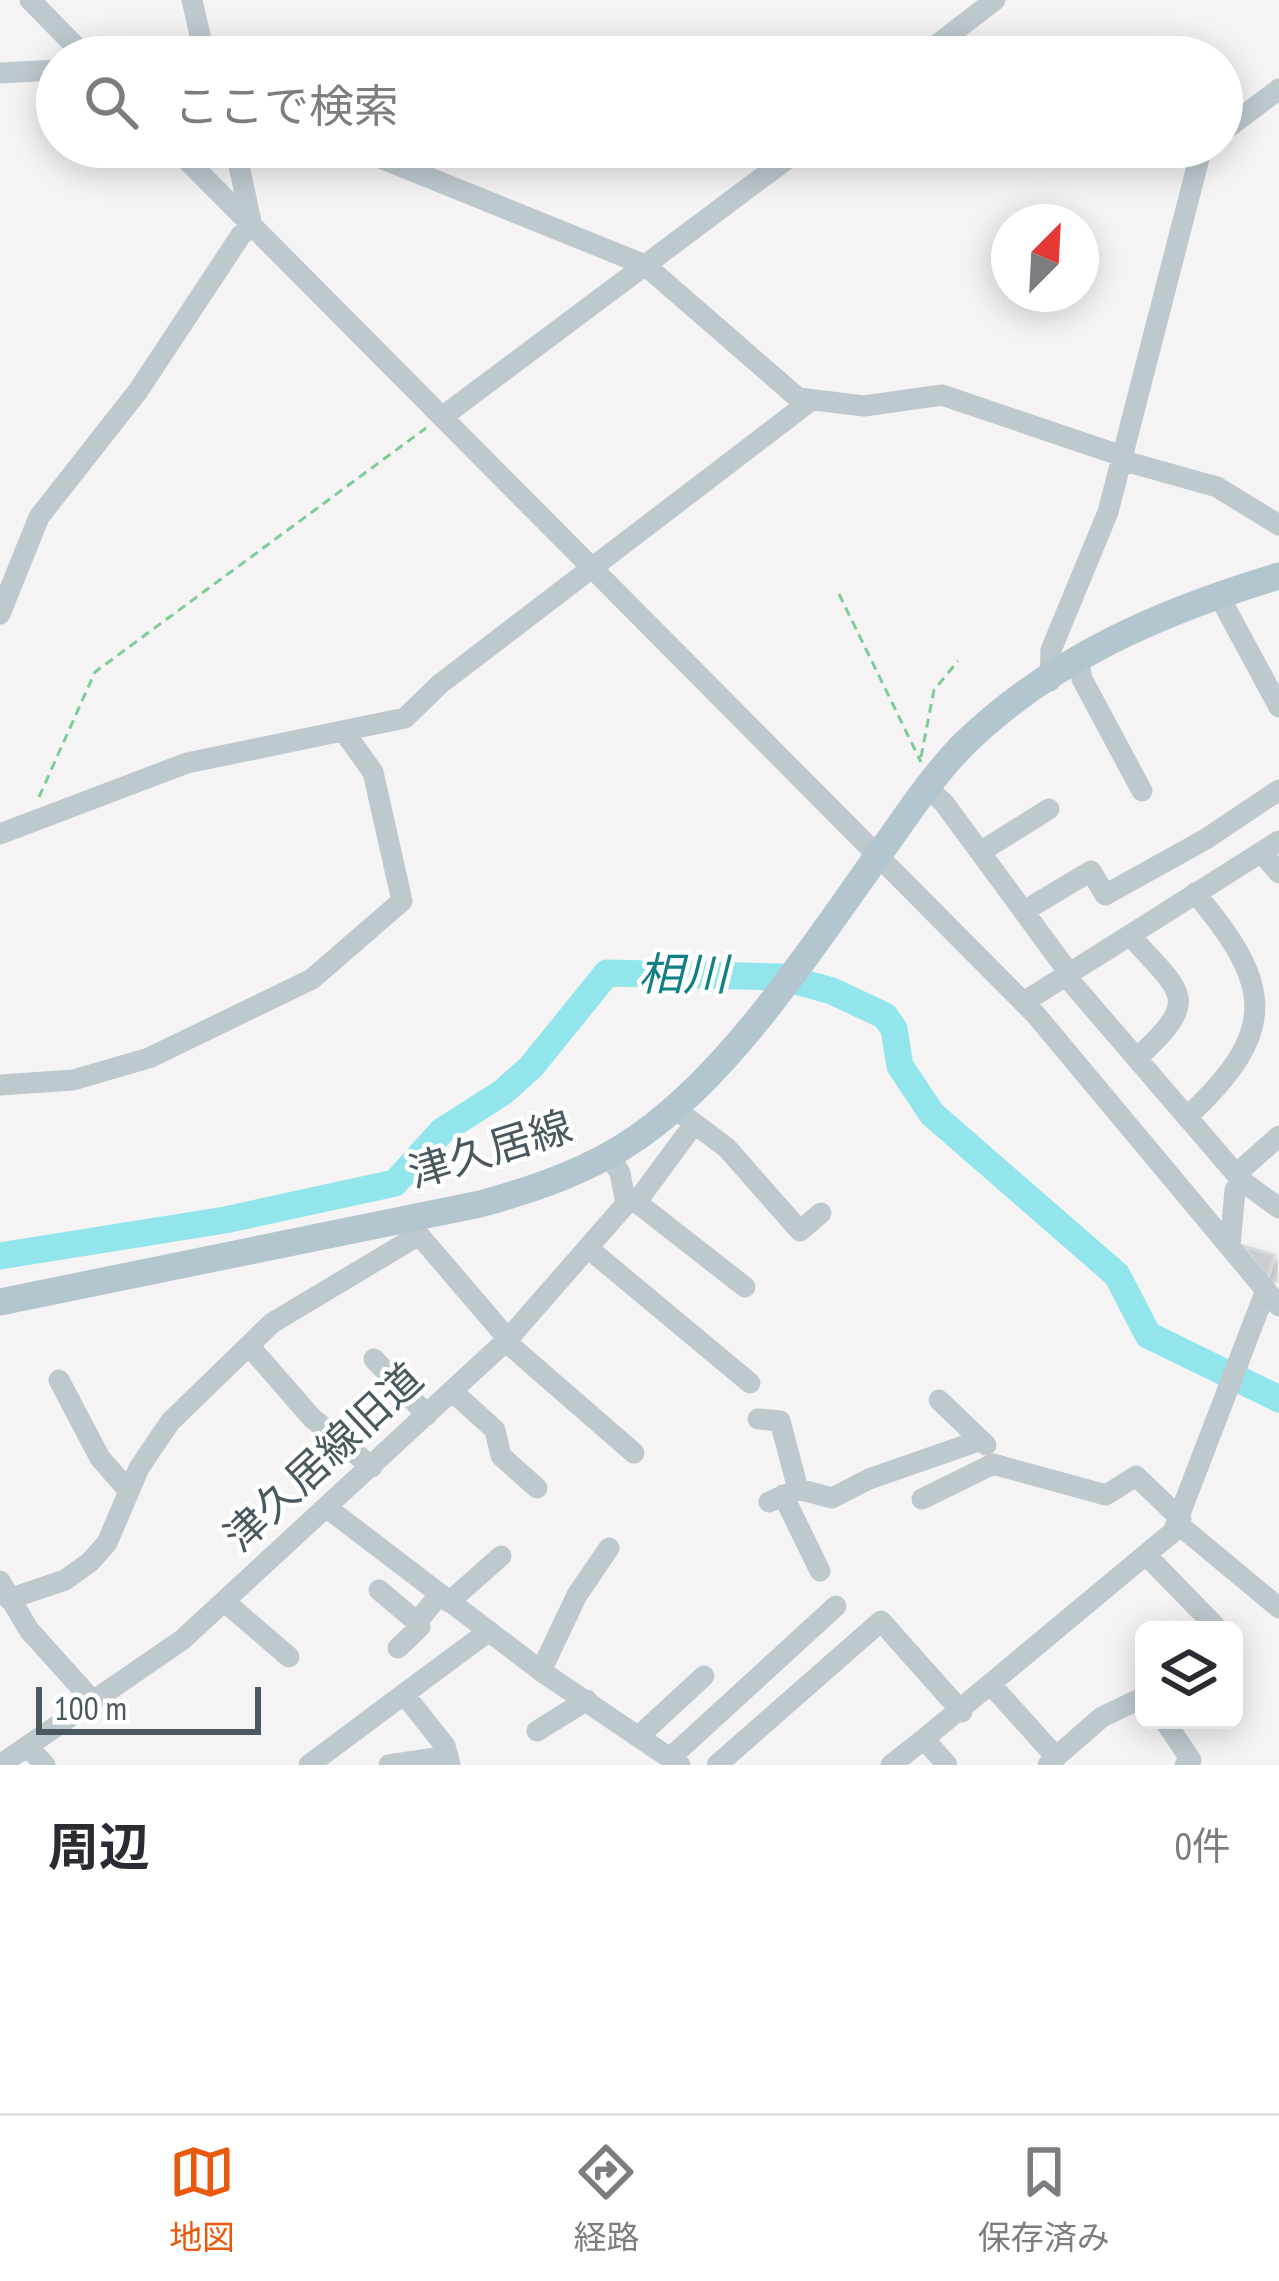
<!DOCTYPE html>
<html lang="ja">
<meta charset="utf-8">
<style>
:root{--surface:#fff;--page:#f7f7f7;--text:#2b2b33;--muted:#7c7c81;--line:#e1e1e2;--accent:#ea580c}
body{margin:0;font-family:"PT Sans Narrow","Noto Sans JP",sans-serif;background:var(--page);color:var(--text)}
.controls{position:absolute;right:36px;bottom:36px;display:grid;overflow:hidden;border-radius:18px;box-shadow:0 6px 30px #0003}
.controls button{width:108px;height:108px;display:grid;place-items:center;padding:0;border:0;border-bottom:3px solid var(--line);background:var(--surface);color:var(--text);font:60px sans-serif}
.compass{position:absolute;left:991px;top:204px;width:108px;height:108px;border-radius:50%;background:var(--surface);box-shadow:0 6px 30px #0003;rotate:24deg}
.scale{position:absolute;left:36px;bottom:30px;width:225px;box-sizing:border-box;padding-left:12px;border:6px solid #4a5960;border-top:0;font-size:33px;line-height:42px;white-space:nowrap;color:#4a5960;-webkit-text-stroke:9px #fff;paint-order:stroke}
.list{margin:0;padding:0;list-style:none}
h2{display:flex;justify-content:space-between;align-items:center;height:156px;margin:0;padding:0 48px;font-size:51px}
h2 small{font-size:39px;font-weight:400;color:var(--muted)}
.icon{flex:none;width:66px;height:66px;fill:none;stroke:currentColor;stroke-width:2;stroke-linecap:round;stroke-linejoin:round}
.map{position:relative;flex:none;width:1279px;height:1765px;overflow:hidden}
.search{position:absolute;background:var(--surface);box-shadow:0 6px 30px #0003;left:36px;right:36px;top:36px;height:132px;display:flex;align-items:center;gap:30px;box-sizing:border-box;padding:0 42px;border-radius:66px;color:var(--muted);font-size:45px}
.sheet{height:348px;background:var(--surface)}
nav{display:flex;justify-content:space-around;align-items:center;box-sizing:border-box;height:168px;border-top:3px solid var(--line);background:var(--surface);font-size:33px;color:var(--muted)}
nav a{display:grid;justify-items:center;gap:6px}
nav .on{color:var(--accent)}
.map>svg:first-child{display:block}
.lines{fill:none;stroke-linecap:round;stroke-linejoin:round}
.river{stroke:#92e6eb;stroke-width:27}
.building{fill:#caced1;stroke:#d7dadd;stroke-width:3;filter:url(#shadow)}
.path{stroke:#7ccd99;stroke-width:3;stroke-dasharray:9 6;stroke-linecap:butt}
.minor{stroke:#bec9ce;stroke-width:21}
.major{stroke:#b3c6d0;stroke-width:27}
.labels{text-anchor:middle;stroke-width:9;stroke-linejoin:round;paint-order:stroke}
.street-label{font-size:42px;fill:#4a5960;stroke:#fff}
.water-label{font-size:45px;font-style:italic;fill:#107f86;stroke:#fff}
</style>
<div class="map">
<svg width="1279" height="1765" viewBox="0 0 1279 1765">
<defs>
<filter id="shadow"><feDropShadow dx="4.5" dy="8" stdDeviation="6" flood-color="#0004"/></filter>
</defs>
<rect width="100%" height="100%" fill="#f5f3f3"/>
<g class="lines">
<path class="river" d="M 0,1256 L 225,1220 L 395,1183 L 442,1131 L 503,1092 L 531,1067 L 607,973 L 782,977 L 832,991 L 885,1016 L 894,1029 L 900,1066 L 932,1114 L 1117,1275 L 1148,1335 L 1279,1399"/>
</g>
<path class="building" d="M 1243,1246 L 1274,1255 L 1268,1279 Z"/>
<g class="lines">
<path class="path" d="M 839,594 L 921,762
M 921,757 L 934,690 L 958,661
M 39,797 L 95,672 L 426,428"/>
<path class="minor" d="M 30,0 L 86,57
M 192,0 L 205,57
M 921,57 L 995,0
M 0,73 L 57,70
M 1222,132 L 1279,89
M 174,147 L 1036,1015 L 1279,1306
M 235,147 L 252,226
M 353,147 L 645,265 L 798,398 L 864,406 L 942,395 L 1122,456
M 442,417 L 803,147
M 1121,460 L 1217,487 L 1279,525
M 1218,594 L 1279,707
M 0,614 L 39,517 L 138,391 L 241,235 L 252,227
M 1078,659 L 1082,679 L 1142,791
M 1050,681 L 1051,650 L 1108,512 L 1202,147
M 926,787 L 944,803 L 1069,973
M 0,834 L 187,763 L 405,718 L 440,684 L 809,402
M 980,852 L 1049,809
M 1261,852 L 1279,873
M 1024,911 L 1091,871 L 1105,895 L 1206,839 L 1279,790
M 1130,935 C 1181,994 1204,997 1137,1058
M 1065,975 L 1242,1181 L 1279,1208
M 1024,1002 L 1279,841
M 0,1085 L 73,1080 L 149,1058 L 312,979 L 402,901 L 373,772 L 344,732
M 675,1109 L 727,1148 L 800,1231 L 821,1213
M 1188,1116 C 1279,1031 1273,985 1195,893
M 1236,1174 L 1279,1136
M 626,1194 L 745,1287
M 638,1200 L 686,1135
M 1230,1246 L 1235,1190 L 1242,1181
M 589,1249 L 750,1383
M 505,1341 L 634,1453
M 250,1347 L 312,1418 L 372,1467
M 374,1359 L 427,1415
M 59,1380 L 100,1458 L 128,1490
M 452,1391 L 495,1430 L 501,1456 L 537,1488
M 939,1400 L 986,1445
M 758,1419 L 780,1421 L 798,1489
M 783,1495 L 820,1571
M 922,1499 L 993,1464 L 1106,1495 L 1136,1476 L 1181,1519
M 769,1502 L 798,1489 L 832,1498 L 869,1479 L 981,1440
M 326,1507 L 541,1671 L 680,1765
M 1178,1524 L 1279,1608
M 1148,1557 L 1219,1630
M 0,1581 L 29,1630 L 92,1700
M 379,1590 L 417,1622 L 440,1594
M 9,1599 L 65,1580 L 90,1562 L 107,1543 L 139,1468 L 170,1422 L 272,1323 L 419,1235 L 508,1339
M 224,1601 L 289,1657
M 449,1602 L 501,1556
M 398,1648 L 420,1627 L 417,1622
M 541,1671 L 577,1595 L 609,1548
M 993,1687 L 1056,1757 L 1048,1765
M 1164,1720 L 1191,1760 L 1185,1765
M 537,1731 L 587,1700
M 639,1736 L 704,1676
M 27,1746 L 45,1765
M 1056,1757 L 1102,1717 L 1144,1697
M 670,1758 L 836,1606
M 0,1765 L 182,1640 L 508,1339 L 626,1204 L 620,1173 L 609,1155
M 309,1765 L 404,1694
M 389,1765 L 448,1756
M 450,1765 L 445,1746 L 404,1694 L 489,1631
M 717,1765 L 881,1621 L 962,1712
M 891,1765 L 924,1739
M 947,1765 L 924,1739 L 1173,1532 L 1266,1290"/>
<path class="major" d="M 0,1302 L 480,1204 C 535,1189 591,1170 638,1137 C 733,1071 812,947 879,854 C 906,817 930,779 962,746 C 1050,659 1162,611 1279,576"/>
</g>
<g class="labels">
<g class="street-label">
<text transform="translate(490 1149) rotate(-17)" y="15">津久居線</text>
<text transform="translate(323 1457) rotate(-43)" y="15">津久居線旧道</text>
</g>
<g class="water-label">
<text x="683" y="990">相川</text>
</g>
</g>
</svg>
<div class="controls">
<button><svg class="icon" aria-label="layers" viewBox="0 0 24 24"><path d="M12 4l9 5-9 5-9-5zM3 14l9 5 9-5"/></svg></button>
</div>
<svg class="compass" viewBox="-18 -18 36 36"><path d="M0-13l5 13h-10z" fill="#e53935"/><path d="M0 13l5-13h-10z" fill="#7c7c81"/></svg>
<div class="scale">100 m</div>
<div class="search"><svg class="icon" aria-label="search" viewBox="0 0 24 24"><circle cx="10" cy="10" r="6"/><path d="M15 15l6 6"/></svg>ここで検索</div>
</div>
<section class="sheet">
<h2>周辺<small>0件</small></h2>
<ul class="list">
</ul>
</section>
<nav>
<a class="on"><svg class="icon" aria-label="map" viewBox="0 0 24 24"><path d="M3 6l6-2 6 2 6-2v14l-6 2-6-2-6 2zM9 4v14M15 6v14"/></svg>地図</a>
<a><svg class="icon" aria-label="directions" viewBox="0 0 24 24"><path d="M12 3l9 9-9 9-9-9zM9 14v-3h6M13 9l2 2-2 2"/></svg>経路</a>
<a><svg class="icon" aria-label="saved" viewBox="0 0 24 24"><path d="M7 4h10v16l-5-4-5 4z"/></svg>保存済み</a>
</nav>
